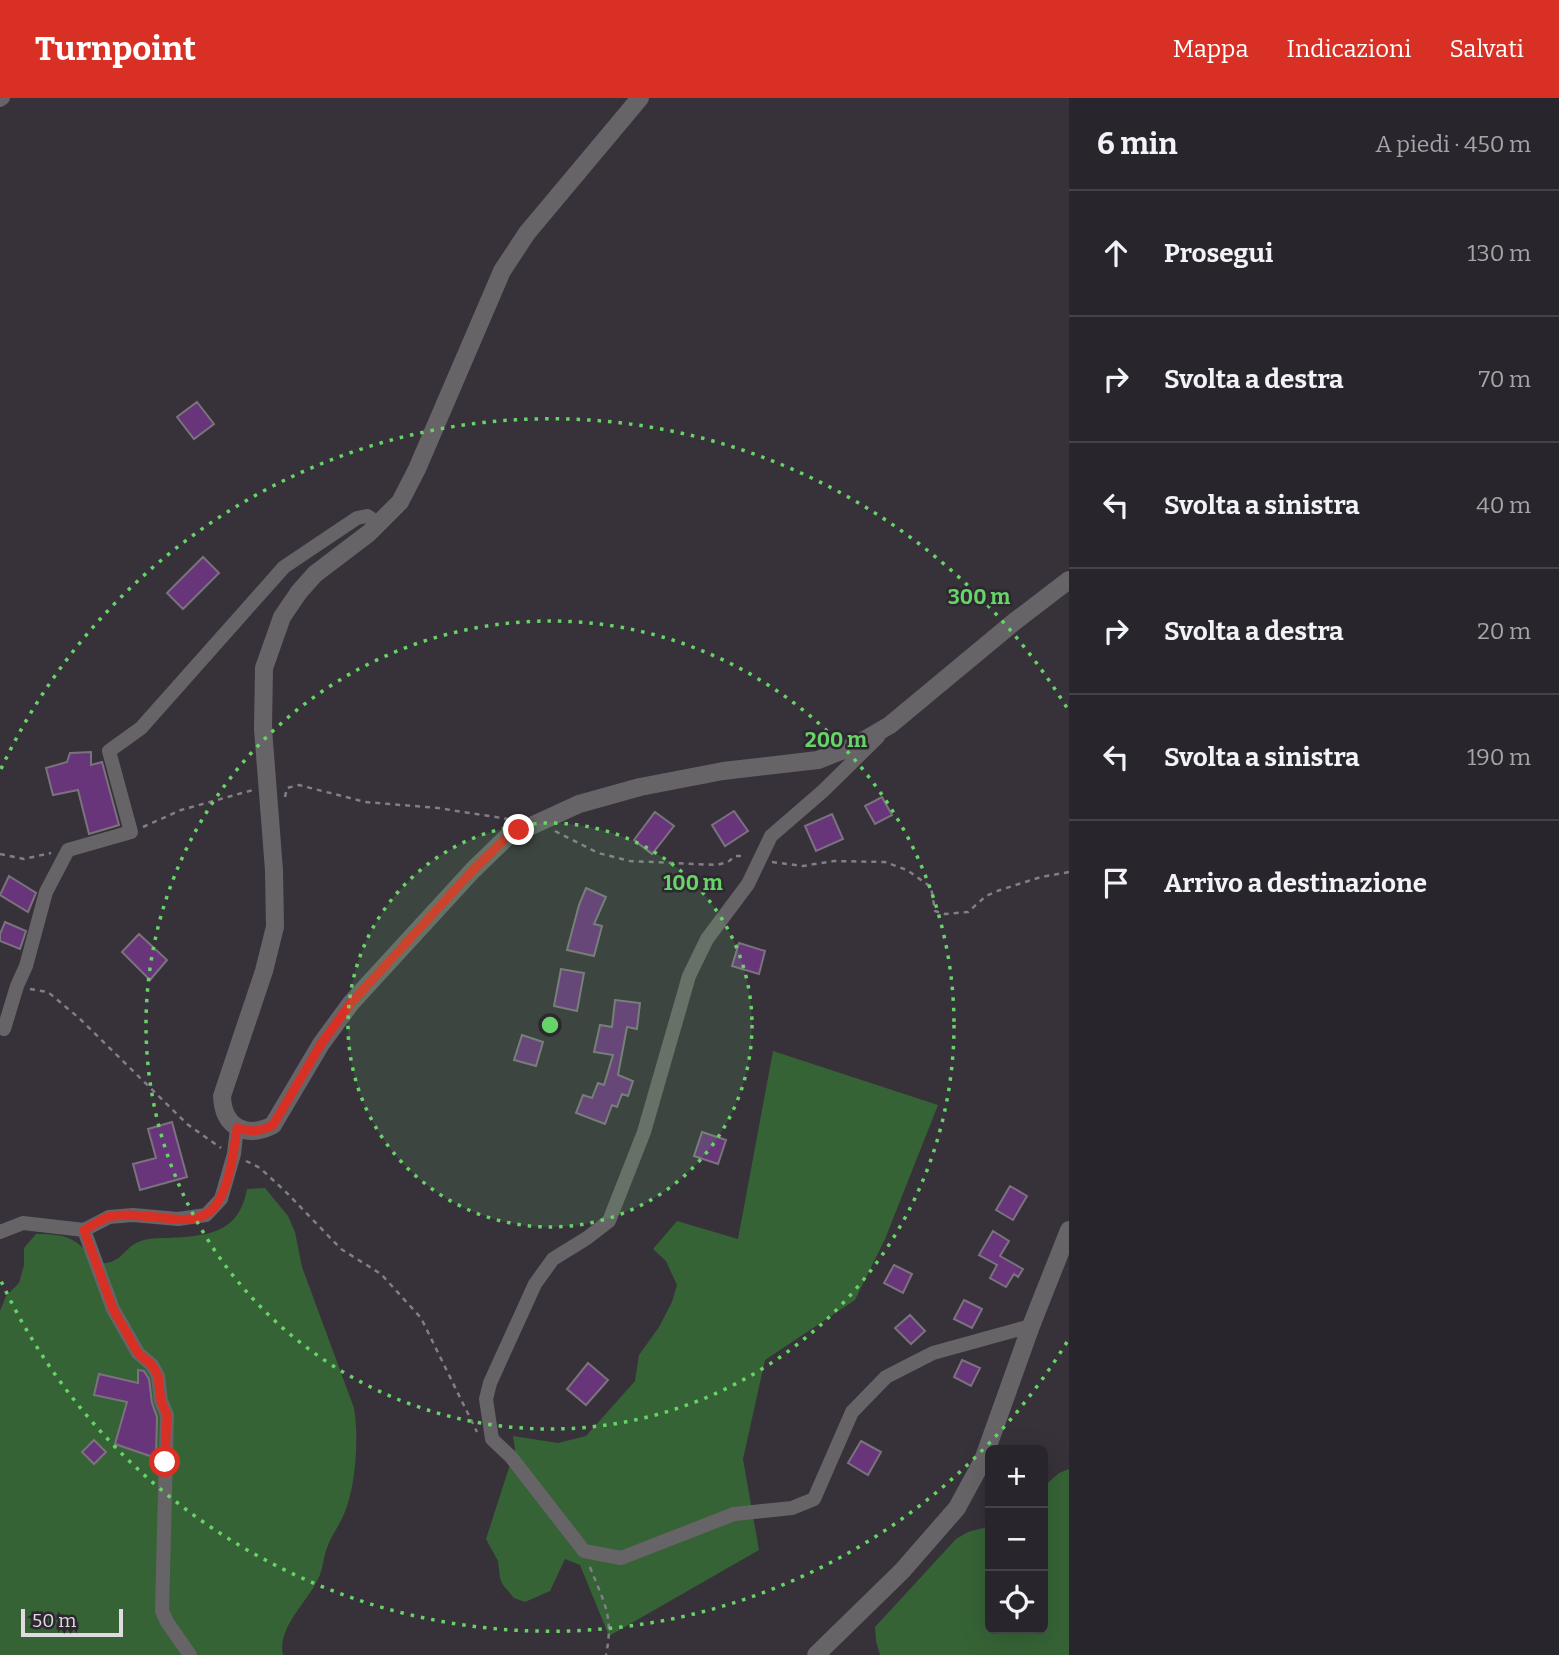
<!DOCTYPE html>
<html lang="it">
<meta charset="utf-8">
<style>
:root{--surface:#29252c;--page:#312d34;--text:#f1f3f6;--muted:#a5a5a9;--line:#454248;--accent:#d93025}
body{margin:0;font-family:Bitter,serif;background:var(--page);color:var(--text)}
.controls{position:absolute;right:21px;bottom:21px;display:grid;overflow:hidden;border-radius:10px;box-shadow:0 7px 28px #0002}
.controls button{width:63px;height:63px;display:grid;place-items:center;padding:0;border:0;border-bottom:2px solid var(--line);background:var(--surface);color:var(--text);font:35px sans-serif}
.scale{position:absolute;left:21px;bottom:18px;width:102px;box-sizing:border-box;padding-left:7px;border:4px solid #dfdbe0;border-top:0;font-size:19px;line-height:24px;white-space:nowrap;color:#dfdbe0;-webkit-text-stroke:5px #2d272f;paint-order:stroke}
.stop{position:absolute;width:21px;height:21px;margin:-16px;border:5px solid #d93025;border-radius:50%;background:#fff}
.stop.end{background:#d93025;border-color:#fff;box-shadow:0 2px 7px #0008}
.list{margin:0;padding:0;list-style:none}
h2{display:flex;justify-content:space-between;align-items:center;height:91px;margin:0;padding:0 28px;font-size:30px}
h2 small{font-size:23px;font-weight:400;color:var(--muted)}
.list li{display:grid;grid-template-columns:46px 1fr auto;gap:21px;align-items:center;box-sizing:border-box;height:126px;padding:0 28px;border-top:2px solid var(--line)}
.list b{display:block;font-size:26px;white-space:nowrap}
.list em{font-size:23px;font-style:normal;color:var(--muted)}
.icon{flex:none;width:38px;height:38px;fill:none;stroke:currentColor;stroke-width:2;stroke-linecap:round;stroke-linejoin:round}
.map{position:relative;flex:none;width:1069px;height:1557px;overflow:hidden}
header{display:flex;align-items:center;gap:42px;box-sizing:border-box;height:98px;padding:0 35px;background:var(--accent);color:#fff}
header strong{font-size:33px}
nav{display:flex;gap:38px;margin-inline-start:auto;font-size:24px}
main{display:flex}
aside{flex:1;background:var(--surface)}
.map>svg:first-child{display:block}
.green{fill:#366336}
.building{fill:#68347a;stroke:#7a737d;stroke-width:2}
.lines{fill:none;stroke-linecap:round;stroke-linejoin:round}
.path{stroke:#837e85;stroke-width:2.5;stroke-dasharray:5 5;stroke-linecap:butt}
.minor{stroke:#676468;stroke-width:14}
.tertiary{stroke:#676468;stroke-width:18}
.route{stroke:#d93025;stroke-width:9}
.ring{fill:none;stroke:#66d467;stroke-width:3.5;stroke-dasharray:3.5 7}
.centre{fill:#66d467;stroke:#2d272f;stroke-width:3.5}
.ring-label{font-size:21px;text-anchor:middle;font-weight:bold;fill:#66d467;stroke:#2d272f;stroke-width:5;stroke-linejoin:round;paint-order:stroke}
</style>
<header>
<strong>Turnpoint</strong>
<nav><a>Mappa</a><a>Indicazioni</a><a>Salvati</a></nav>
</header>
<main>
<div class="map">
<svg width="1069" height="1557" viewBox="0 0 1069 1557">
<rect width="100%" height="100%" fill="#37313a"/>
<path class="green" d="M 773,953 L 938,1007 L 885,1141 L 855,1202 L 765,1262 L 743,1361 L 759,1452 L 609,1538 L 580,1467 L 565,1461 L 550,1493 L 525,1504 L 514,1500 L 503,1487 L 500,1480 L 498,1463 L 486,1441 L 515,1351 L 513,1338 L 558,1345 L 586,1338 L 635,1283 L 639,1257 L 659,1229 L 672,1204 L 677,1187 L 666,1163 L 653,1151 L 677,1123 L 738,1141 Z
M 265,1090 L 288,1118 L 295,1134 L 302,1169 L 354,1310 C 359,1339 356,1389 344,1416 C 339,1428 331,1438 327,1450 C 323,1460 323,1472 318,1481 C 307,1505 277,1529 283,1557 L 0,1557 L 0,1213 L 6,1198 L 19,1185 L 24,1167 L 24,1150 L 36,1136 C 72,1136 75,1141 99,1166 C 104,1165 111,1165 115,1162 C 125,1157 128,1147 141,1143 C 149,1140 159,1140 168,1140 C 207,1138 239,1136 247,1091 Z
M 1069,1371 L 1069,1557 L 880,1557 L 876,1543 L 875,1529 L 956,1441 L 968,1434 L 990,1428 L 990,1531 L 1043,1531 L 1043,1389 L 1059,1375 Z"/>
<path class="building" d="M 197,304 L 214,326 L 194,341 L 177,319 Z
M 203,459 L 219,475 L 183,511 L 167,495 Z
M 91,654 L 91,667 L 102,664 L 119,727 L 89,736 L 78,692 L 53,697 L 46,670 L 67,664 L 70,655 Z
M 882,699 L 892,717 L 875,726 L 865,708 Z
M 734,713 L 748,733 L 725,748 L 712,727 Z
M 655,714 L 674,728 L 652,756 L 634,742 Z
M 832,716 L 843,741 L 816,753 L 805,728 Z
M 9,778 L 36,795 L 28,814 L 0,797 Z
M 586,790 L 606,799 L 594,826 L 602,828 L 594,858 L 567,852 L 579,807 Z
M 5,824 L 26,833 L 20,851 L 0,843 L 0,836 Z
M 139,836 L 167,862 L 150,882 L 122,854 Z
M 739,845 L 765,853 L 759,876 L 732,868 Z
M 561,871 L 584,875 L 577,913 L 554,908 Z
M 615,902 L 640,905 L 637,931 L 627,929 L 618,977 L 633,983 L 628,998 L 622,996 L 617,1009 L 612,1007 L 605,1026 L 576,1015 L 583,997 L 592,1000 L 598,985 L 604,987 L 613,957 L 594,954 L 600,927 L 612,929 Z
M 522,937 L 543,944 L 536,968 L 514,962 Z
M 172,1024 L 187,1079 L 140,1092 L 133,1066 L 156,1060 L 148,1031 Z
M 702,1034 L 726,1042 L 718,1066 L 694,1058 Z
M 1010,1088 L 1027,1098 L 1013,1122 L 996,1112 Z
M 993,1133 L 1009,1143 L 1000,1158 L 1023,1171 L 1018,1179 L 1014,1176 L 1006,1189 L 990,1180 L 997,1167 L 979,1157 Z
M 894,1167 L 912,1176 L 903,1195 L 884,1185 Z
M 964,1202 L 982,1211 L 972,1230 L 954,1221 Z
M 910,1217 L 925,1233 L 911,1246 L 895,1230 Z
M 962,1262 L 980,1270 L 971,1288 L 954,1279 Z
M 588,1265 L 608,1282 L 586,1307 L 567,1291 Z
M 138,1272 L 144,1273 L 149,1281 L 152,1305 L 157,1319 L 156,1360 L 115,1346 L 127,1304 L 94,1297 L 99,1276 L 138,1285 Z
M 94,1342 L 106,1354 L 94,1366 L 82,1354 Z
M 861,1343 L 881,1354 L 868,1377 L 848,1365 Z"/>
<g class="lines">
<path class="path" d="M 285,699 L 287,690 L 299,687 L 365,704 L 438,710 L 508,721
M 143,729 L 181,712 L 253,692
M 555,733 L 598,755 L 630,763 L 717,767 L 728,764 L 735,758 L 745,758
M 0,756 L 24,761 L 51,755
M 772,764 L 803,768 L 834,763 L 885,764 L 907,772 L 931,789 L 935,813 L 945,816 L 968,814 L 986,798 L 1000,792 L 1041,779 L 1069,774
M 30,891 L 48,894 L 79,920 L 187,1026 L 221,1050
M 246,1063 L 260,1070 L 285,1093 L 341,1151 L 381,1176 L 421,1220 L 477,1334
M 590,1469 C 604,1505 614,1518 606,1557"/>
<path class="minor" d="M 0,2 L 3,0
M 878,639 L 823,693 L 771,738 L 748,786 L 707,841 L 689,878 L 644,1034 L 609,1123 L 587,1140 L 553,1161 L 535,1186 L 490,1285 L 486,1301 L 492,1341 L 511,1359 L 584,1453 L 621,1460 L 734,1416 L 792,1410 L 814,1401 L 852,1314 L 886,1279 L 933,1255 L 1031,1228
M 4,931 L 17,888 L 26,868 L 46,794 L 68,752 L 131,734 L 109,653 L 141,630 L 284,469 L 357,420 L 367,418 L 378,425
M 0,1134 L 23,1125 L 84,1132
M 190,1557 L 167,1524 L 162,1513 L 167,1317 L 161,1303 L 158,1278 L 152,1267 L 138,1255 L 113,1211 L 84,1132 L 109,1119 L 133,1117 L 178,1121 L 206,1117 L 221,1101 L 234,1056 L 237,1030"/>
<path class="tertiary" d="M 640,0 L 527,135 L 502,173 L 417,371 L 400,404 L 369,435 L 315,476 L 299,494 L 282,519 L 264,570 L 263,631 L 274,772 L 275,829 L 264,873 L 222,998 C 223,1029 246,1041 273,1027 L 321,946 L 351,905 L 473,772 L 507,739 L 579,706 L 640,689 L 723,673 L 818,662 L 854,648 L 890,627 L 1014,524 L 1069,482
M 816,1557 L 902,1473 L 957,1410 L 983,1362 L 1031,1228 L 1069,1132"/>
</g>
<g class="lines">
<path class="route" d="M 165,1364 L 167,1317 L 161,1303 L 158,1278 L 152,1267 L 138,1255 L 113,1211 L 84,1132 C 92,1128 100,1122 108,1119 C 123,1115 141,1118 156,1119 C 172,1121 190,1124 204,1117 C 228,1107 234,1053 237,1030 C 252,1034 259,1034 273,1027 L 321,946 L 351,905 L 473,772 L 507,739 L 519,732"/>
</g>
<circle cx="550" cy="927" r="202" fill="#66d467" fill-opacity=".12"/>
<g class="ring">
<circle cx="550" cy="927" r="202"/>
<circle cx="550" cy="927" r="404"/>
<path d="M1067 1244A606 606 0 0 1 1 1183M1 671A606 606 0 0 1 1067 610"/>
</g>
<circle cx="550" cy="927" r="10" class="centre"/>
<g class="ring-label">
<text x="979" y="506">300 m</text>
<text x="836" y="649">200 m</text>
<text x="693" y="792">100 m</text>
</g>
</svg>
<div class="controls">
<button>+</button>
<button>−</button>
<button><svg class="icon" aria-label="locate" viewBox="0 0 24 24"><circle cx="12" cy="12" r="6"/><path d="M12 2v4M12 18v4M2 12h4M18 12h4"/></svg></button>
</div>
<div class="scale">50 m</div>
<div class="stop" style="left:165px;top:1364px"></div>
<div class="stop end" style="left:519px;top:732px"></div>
</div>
<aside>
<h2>6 min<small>A piedi · 450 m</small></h2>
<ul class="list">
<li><svg class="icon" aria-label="ahead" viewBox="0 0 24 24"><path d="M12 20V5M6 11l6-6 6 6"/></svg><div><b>Prosegui</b></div><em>130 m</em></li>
<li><svg class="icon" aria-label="right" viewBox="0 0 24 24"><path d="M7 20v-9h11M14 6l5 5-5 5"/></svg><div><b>Svolta a destra</b></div><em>70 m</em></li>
<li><svg class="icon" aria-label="left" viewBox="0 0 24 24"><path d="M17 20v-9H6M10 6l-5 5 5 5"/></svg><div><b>Svolta a sinistra</b></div><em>40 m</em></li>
<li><svg class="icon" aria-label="right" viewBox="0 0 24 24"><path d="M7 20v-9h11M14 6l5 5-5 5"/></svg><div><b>Svolta a destra</b></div><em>20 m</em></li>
<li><svg class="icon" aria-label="left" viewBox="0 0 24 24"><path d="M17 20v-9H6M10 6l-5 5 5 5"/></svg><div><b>Svolta a sinistra</b></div><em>190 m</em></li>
<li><svg class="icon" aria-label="arrive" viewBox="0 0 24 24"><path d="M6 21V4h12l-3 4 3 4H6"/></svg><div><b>Arrivo a destinazione</b></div></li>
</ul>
</aside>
</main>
